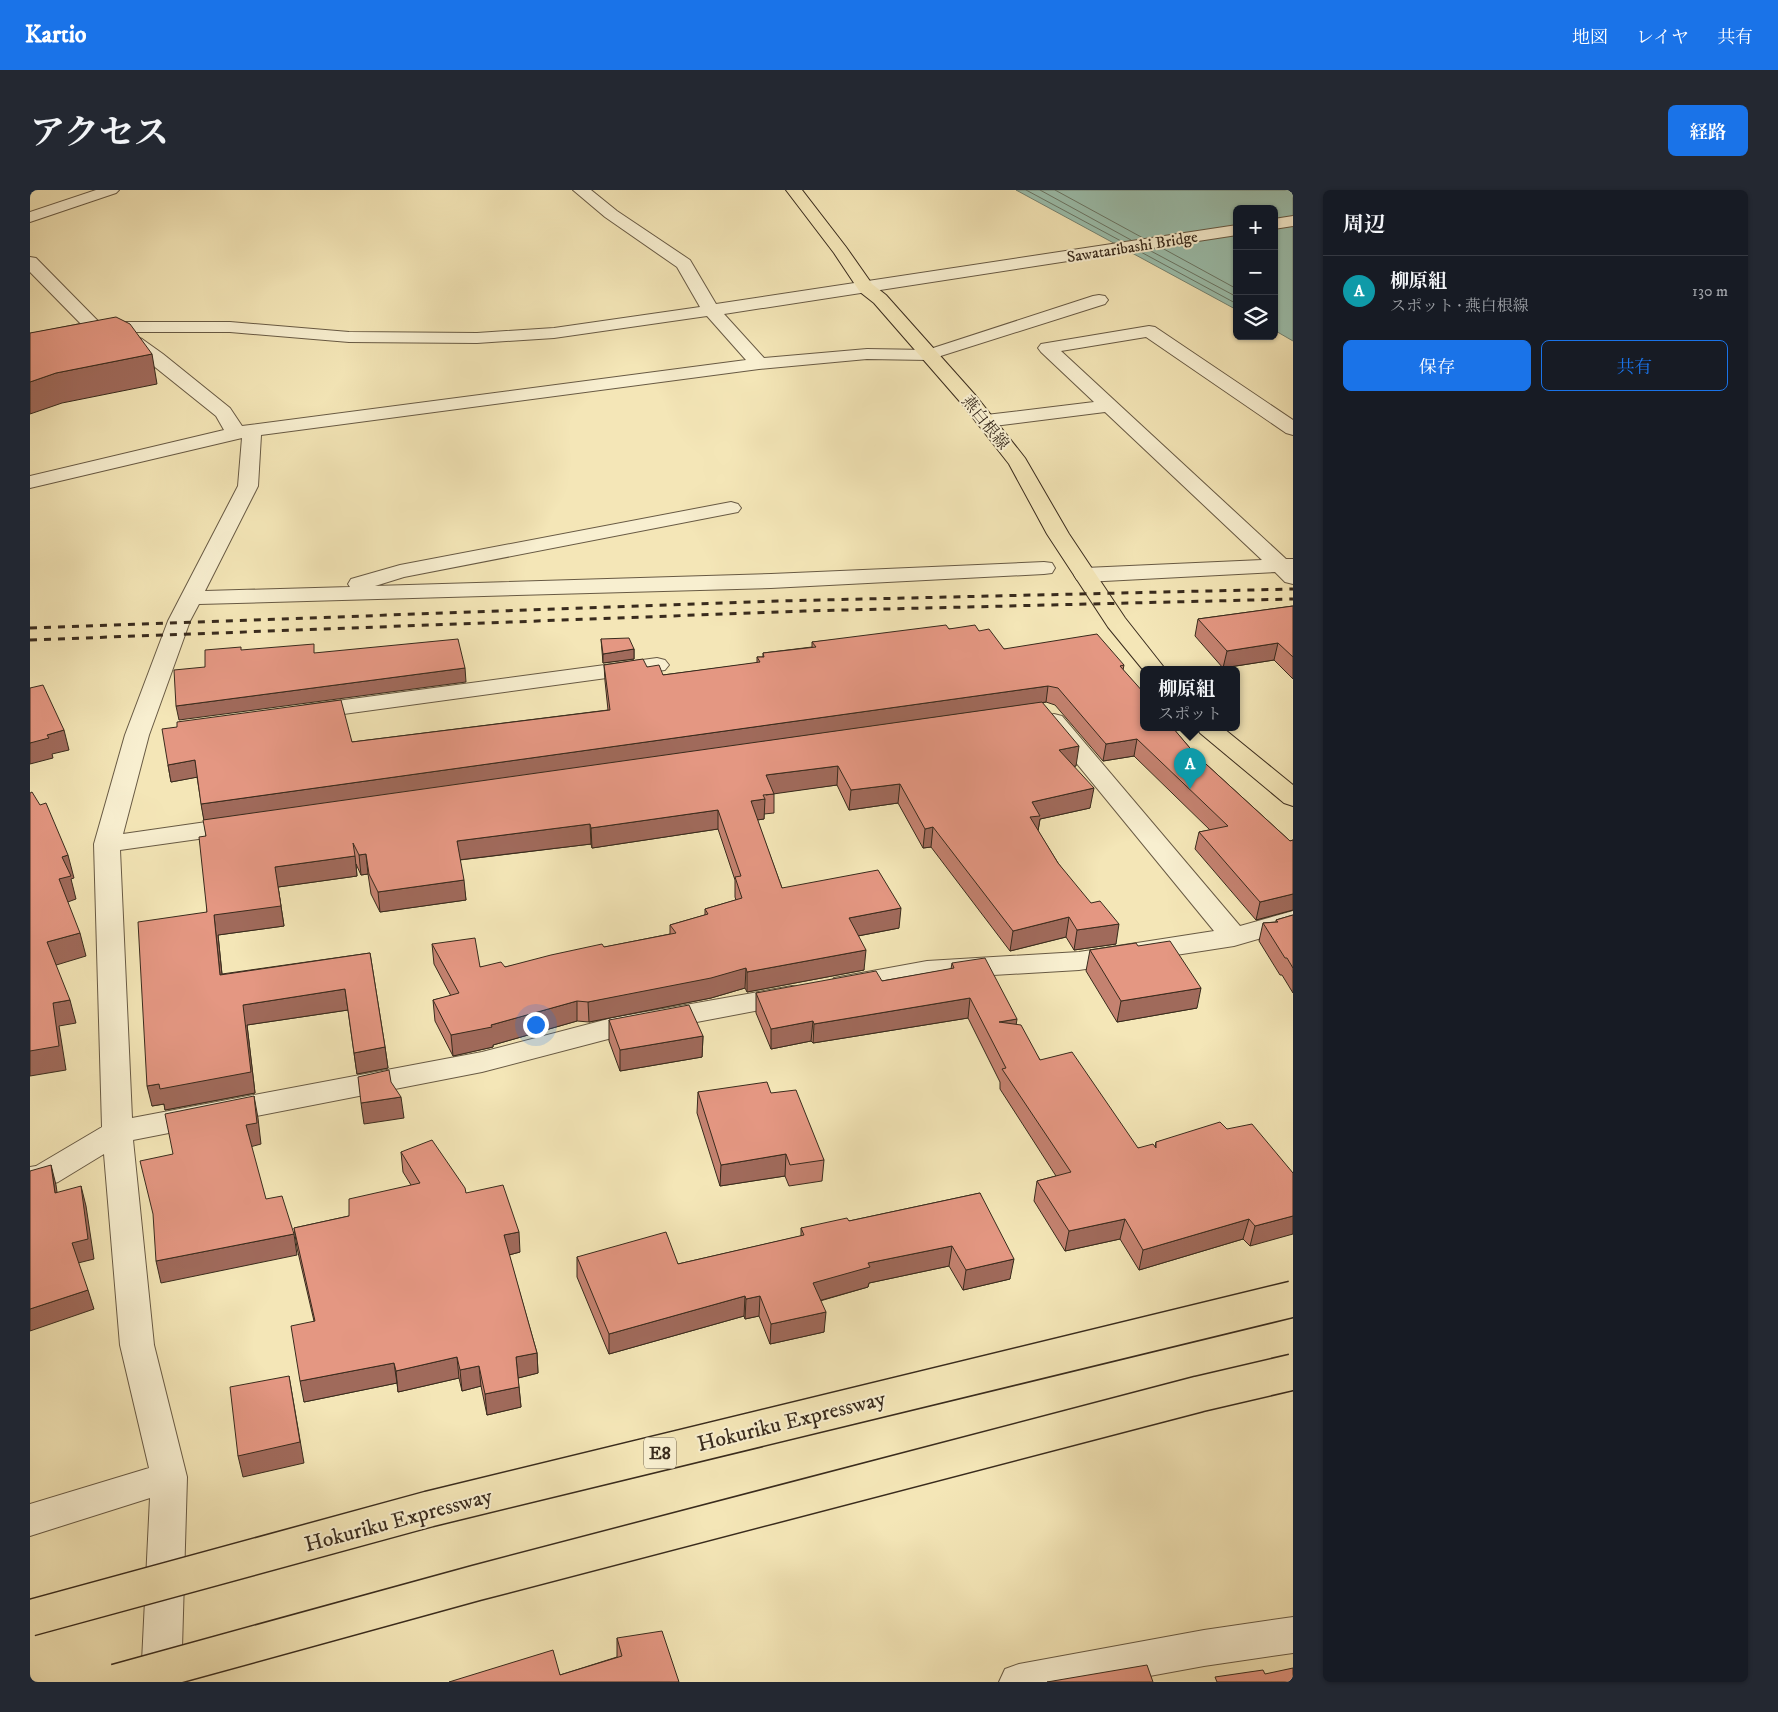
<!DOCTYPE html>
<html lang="ja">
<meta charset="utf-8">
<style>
:root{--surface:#171b24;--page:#242831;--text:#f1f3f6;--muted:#9ea1a6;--line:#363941;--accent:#1a73e8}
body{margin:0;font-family:"IM FELL DW Pica","Noto Serif JP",serif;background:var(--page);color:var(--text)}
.controls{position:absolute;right:15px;top:15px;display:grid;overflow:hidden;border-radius:8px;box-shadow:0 1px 4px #0004}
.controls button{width:45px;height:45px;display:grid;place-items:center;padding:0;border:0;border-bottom:1px solid var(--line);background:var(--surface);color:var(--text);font:25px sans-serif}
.you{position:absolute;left:505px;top:834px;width:18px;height:18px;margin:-12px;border:4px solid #fff;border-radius:50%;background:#1a73e8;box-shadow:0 0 0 8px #1a73e833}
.badge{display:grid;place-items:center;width:32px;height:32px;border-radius:50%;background:var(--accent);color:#fff;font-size:16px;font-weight:700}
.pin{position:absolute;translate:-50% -41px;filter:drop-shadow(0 1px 2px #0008)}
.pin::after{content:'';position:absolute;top:26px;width:18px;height:15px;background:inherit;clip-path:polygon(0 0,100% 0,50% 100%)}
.popup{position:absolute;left:1110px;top:476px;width:100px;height:65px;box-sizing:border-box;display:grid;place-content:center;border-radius:8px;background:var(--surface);filter:drop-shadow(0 1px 4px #0005);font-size:16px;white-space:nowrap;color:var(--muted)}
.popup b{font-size:19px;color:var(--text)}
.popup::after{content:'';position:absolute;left:50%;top:100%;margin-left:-10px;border:10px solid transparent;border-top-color:var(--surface)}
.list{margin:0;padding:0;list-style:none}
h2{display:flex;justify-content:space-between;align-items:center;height:65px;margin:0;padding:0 20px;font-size:21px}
h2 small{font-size:16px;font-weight:400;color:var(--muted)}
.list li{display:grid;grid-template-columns:32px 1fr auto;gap:15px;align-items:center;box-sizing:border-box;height:70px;padding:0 20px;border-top:1px solid var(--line)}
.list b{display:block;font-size:19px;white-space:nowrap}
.list p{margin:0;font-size:16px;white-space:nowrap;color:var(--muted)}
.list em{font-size:16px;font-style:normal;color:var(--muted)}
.actions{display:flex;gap:10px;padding:15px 20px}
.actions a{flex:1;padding:11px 0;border:1px solid var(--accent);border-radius:8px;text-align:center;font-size:18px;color:var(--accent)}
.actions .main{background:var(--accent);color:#fff}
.icon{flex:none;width:28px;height:28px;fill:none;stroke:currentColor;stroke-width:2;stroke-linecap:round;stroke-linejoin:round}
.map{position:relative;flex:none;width:1263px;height:1492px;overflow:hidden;border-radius:8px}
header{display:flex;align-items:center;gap:30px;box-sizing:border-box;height:70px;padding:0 25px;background:var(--accent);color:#fff}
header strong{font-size:24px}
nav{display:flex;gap:28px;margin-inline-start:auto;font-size:18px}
.intro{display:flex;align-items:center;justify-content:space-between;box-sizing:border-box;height:120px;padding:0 30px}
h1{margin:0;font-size:35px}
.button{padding:12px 22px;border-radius:8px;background:var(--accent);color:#fff;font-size:18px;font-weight:700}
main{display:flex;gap:30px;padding:0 30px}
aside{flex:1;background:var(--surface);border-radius:8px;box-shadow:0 1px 4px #0004}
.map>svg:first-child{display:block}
.water{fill:#9cc0ae;stroke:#748474}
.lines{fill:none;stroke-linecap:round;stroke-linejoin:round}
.shore{stroke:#6a7666;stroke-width:1}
.minor-casing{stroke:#685a44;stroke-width:2}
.major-casing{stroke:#392b1d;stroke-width:2}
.minor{fill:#f8efd0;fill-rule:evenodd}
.major{fill:#f4e6b7;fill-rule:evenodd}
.rail{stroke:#392b1d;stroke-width:3;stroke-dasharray:7 7;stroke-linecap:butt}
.highway-bridge-casing{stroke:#392b1d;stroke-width:38;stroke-linecap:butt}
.highway-bridge{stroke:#f4e6b7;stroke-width:35}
.wall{fill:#c48270;stroke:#392b1d}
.shaded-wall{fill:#a06a5b;stroke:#392b1d}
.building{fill:#e49782;stroke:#392b1d}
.labels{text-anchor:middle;stroke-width:4;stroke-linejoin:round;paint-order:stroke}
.far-street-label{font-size:16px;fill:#392b1d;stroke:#f8efd0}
.shield{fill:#f8efd0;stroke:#726653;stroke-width:1}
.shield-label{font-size:18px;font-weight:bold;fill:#392b1d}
.near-street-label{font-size:22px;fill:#392b1d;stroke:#f8efd0}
</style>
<header>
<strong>Kartio</strong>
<nav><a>地図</a><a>レイヤ</a><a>共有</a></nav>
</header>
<div class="intro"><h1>アクセス</h1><a class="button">経路</a></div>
<main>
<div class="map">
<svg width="1263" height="1492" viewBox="0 0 1263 1492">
<rect width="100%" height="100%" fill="#f4e6b7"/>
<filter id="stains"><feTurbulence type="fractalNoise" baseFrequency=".004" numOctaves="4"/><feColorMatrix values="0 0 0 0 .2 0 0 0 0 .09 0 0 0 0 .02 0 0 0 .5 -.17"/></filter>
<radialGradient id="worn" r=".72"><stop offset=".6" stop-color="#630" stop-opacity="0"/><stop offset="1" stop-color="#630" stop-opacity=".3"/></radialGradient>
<path class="water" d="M 986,0 L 1263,0 L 1263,151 L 1244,140 L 1244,19 L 1207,19 L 1207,120 Z"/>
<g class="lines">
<path class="shore" d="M 996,0 L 1091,51
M 1010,0 L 1101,50
M 1025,0 L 1113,48
M 1132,58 L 1207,99
M 1119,60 L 1207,107
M 1109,61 L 1207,114"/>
<defs>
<path id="minor" d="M 66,0 L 89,0 L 86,3 L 0,32 L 0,22 Z
M 543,0 L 561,0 L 587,21 L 660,70 L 686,114 L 1207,35 L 1207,45 L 694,124 L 734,168 L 837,159 L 897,160 L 1063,106 L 1069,105 L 1075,106 L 1078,110 L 1075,114 L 898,170 L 837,169 L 729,179 L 231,245 L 228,296 L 175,401 L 320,397 L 318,394 L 321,389 L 370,375 L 701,312 L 708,314 L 711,318 L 708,322 L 374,387 L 345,396 L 741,384 L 1014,372 L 1022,373 L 1025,378 L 1022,383 L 1014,384 L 741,398 L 169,414 L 160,431 L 119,545 L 93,644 L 211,627 L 220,630 L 224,635 L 220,640 L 211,643 L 90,660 L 102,928 L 452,862 L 582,828 L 762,796 L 772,798 L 776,805 L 772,812 L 762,814 L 582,848 L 452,882 L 103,950 L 124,1155 L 157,1287 L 151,1492 L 111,1492 L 120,1308 L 0,1346 L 0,1314 L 119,1278 L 90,1155 L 74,964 L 28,992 L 0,1001 L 0,977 L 6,976 L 72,937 L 64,654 L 95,545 L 138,431 L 208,296 L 212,248 L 0,298 L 0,286 L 194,240 L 186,226 L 100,157 L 63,143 L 0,154 L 0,144 L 51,134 L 0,82 L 0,67 L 6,68 L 69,132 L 200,132 L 319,142 L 447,143 L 524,138 L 670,117 L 647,77 L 575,27 ZM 677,126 L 716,170 L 212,236 L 200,218 L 133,164 L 112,149 L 94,142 L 200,142 L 319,152 L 447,153 L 524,148 Z
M 1263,26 L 1263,36 L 1244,39 L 1244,29 Z
M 1119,136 L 1125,137 L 1263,230 L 1263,245 L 1256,243 L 1116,147 L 1031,161 L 1256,369 L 1263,369 L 1263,394 L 1255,392 L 1245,382 L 1055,392 L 1047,390 L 1044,385 L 1047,380 L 1055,378 L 1232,370 L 1075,222 L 956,237 L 949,235 L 946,231 L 949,227 L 956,225 L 1064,212 L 1011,162 L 1008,158 L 1011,154 Z
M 627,468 L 635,470 L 639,475 L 635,480 L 277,529 L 269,527 L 265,522 L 269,517 L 277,515 Z
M 1024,524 L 1032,526 L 1210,736 L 1263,721 L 1263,739 L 1204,756 L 1049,780 L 897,789 L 814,804 L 804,802 L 800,795 L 804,788 L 897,771 L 1049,762 L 1184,741 L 1016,536 L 1012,531 L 1016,526 Z
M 1263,1427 L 1263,1463 L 1174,1476 L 1087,1492 L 969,1492 L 975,1479 L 989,1474 L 1174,1440 Z"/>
<path id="major" d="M 756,0 L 772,0 L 816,57 L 842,94 L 856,105 L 946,206 L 995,268 L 1039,344 L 1095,428 L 1136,480 L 1114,481 L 1078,437 L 1017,344 L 979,274 L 932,214 L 844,113 L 830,102 L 804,63 Z
M 1167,538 L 1193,538 L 1263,595 L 1263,616 L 1254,613 L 1170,543 Z"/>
</defs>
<use href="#minor" class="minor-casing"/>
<use href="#major" class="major-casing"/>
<use href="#minor" class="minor"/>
<use href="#major" class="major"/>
<path class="rail" d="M 0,438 L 748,411 L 1263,399
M 0,450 L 774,421 L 1263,409"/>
<defs>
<path id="highway-bridge" d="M 0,1428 L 399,1319 L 1263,1109
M 86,1492 L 446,1393 L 1169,1204 L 1263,1182"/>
</defs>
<use href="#highway-bridge" class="highway-bridge-casing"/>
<use href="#highway-bridge" class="highway-bridge"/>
</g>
<path class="wall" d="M 1263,416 L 1263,489 L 1244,470 L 1193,478 L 1165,446 L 1168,429 Z
M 919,439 L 949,441 L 974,459 L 1094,475 L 1093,480 L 1165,564 L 1260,651 L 1263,650 L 1263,720 L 1226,730 L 1165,659 L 1169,642 L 1180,640 L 1104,566 L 1073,571 L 1025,515 L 1016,512 L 1012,513 L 1046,576 L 1044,576 L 1060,618 L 1010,629 L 1008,641 L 1028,673 L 1086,754 L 1044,760 L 1036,747 L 980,761 L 901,657 L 893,658 L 868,613 L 819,620 L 807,595 L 744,603 L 744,623 L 734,624 L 734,629 L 727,630 L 752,698 L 869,738 L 828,746 L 834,780 L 717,802 L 715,798 L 681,808 L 559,832 L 547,831 L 463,855 L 463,857 L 423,866 L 405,831 L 403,810 L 421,806 L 404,774 L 402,754 L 450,777 L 475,777 L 640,744 L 640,735 L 675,725 L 675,719 L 706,710 L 705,707 L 705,690 L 688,639 L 562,658 L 561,654 L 430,670 L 436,710 L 350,722 L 341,704 L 338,684 L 331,685 L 326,674 L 327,686 L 248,697 L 254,736 L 188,745 L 192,784 L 340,763 L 355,857 L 358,878 L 327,884 L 318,820 L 217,835 L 225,903 L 135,920 L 134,914 L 122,916 L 177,722 L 176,646 L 174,630 L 167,587 L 141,592 L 138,575 L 578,520 L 575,491 L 574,475 L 617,477 L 633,485 L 727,473 L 727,467 L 733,467 L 733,463 L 782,457 L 782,452 Z
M 571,449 L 604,459 L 604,469 L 573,473 Z
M 1263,725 L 1263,803 L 1252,785 L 1250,785 L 1229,751 L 1233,733 L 1246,732 L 1246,730 Z
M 1060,760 L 1167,818 L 1087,832 L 1056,781 Z
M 922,773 L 987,835 L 1010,870 L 1108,958 L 1125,957 L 1126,952 L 1197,939 L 1263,983 L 1220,1056 L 1213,1049 L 1109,1080 L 1090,1049 L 1035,1061 L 1004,1011 L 1007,991 L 1026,986 L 970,899 L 970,892 L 938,828 L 783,853 L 781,851 L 741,859 L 726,823 L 726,803 L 852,791 L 921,779 Z
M 579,830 L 673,846 L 672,867 L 590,881 L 579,851 Z
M 668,902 L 741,903 L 794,970 L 792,991 L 759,996 L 755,986 L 690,996 L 667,923 Z
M 371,962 L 436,1003 L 490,1062 L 479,1065 L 507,1163 L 508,1183 L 488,1188 L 491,1217 L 457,1225 L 451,1196 L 432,1201 L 429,1188 L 368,1202 L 367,1193 L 274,1212 L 284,1131 L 267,1058 L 264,1038 L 319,1026 L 381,995 L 373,982 Z
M 950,1003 L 980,1089 L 933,1100 L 919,1076 L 839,1093 L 838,1097 L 790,1111 L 794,1142 L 740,1154 L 729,1126 L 715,1129 L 714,1126 L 579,1164 L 547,1087 L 547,1067 L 648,1074 L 771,1046 L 771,1038 L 819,1031 Z
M 587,1448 L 649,1492 L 530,1485 L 587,1467 Z"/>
<path class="shaded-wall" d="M 122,164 L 127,194 L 32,213 L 0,224 L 0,192 L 26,183 Z
M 1248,453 L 1244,470 L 1193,478 L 1197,461 Z
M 604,459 L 604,469 L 573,473 L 573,464 Z
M 435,478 L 436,492 L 149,530 L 146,516 Z
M 1018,496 L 1016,512 L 174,631 L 171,614 Z
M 34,540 L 39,560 L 22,564 L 23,568 L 0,574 L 0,553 L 17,545 Z
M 1107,549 L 1104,566 L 1073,571 L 1076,554 Z
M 1049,556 L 1046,576 L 1026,579 L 1029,560 Z
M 165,570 L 168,587 L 141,592 L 138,575 Z
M 808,576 L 807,595 L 736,605 L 736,585 Z
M 870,594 L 868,613 L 819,620 L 821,600 Z
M 1064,598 L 1060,618 L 1010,629 L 1007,646 L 997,647 L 1002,612 Z
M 735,609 L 734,629 L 720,631 L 721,611 Z
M 688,620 L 688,639 L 562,658 L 561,638 Z
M 560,634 L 561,654 L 428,670 L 427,651 Z
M 903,637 L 901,657 L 893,658 L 895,639 Z
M 336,664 L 338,684 L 331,685 L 329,665 Z
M 38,665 L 44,688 L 41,689 L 46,709 L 35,713 L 29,689 L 32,667 Z
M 325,666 L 327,686 L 248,697 L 254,736 L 188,745 L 194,805 L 190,785 L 184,725 L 245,677 Z
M 434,690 L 436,710 L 350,722 L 348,702 Z
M 1263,704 L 1263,720 L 1226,730 L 1230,712 Z
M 871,718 L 869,738 L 817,748 L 819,728 Z
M 1039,727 L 1036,747 L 980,761 L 983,741 Z
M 1089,734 L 1086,754 L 1044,760 L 1047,740 Z
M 50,743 L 56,766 L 23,776 L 17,752 Z
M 836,760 L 834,780 L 717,802 L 717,782 Z
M 716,778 L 715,798 L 681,808 L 559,832 L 558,812 Z
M 1171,798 L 1167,818 L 1087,832 L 1091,811 Z
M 315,799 L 318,820 L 217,835 L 225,903 L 135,920 L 134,914 L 122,916 L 117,896 L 129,894 L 213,815 Z
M 940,808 L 938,828 L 783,853 L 784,834 Z
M 40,810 L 46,833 L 29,836 L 36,880 L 0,886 L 0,861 L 23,813 Z
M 547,811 L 547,831 L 463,855 L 463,857 L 423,866 L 421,845 L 461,835 Z
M 987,829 L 984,849 L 969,832 Z
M 783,831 L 781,851 L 741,859 L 741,839 Z
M 673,846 L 672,867 L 590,881 L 590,860 Z
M 355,857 L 358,878 L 327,884 L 324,863 Z
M 224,906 L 228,928 L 231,954 L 220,957 L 216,935 Z
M 371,907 L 374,928 L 334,934 L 331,913 Z
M 756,964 L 755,986 L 690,996 L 691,975 Z
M 21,975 L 26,995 L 30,1023 L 25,1003 Z
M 51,996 L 56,1016 L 64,1069 L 48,1073 L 42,1053 Z
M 1263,1026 L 1263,1044 L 1220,1056 L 1225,1036 Z
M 1095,1029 L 1090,1049 L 1035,1061 L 1039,1041 Z
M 1219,1029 L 1213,1049 L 1109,1080 L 1113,1060 Z
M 489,1042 L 490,1062 L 475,1066 L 474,1045 Z
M 264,1044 L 267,1065 L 131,1093 L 126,1071 Z
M 922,1056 L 919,1076 L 839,1093 L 838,1097 L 781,1113 L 783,1093 L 838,1073 Z
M 984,1069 L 980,1089 L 933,1100 L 936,1080 Z
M 58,1100 L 64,1119 L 0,1141 L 0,1119 Z
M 715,1106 L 714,1126 L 579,1164 L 579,1144 Z
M 730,1106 L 729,1126 L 715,1129 L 716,1109 Z
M 796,1122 L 794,1142 L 740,1154 L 741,1134 Z
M 507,1163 L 508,1183 L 488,1188 L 486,1167 Z
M 427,1167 L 429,1188 L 368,1202 L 366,1181 Z
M 364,1173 L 367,1193 L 274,1212 L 270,1191 Z
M 449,1176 L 451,1196 L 432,1201 L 430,1180 Z
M 259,1186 L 274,1273 L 213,1287 L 208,1266 Z
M 489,1197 L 491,1217 L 457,1225 L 455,1204 Z"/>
<path class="building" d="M 86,127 L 100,134 L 122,164 L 26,183 L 0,192 L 0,143 Z
M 1263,416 L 1263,467 L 1248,453 L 1197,461 L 1168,429 Z
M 916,435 L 919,439 L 945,435 L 949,441 L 959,439 L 974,459 L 1067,444 L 1094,475 L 1090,476 L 1114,503 L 1114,538 L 1143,538 L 1165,564 L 1260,651 L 1263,650 L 1263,704 L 1230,712 L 1169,642 L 1198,636 L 1107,549 L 1076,554 L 1028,498 L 1018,496 L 171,614 L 165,570 L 138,575 L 132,539 L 147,537 L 147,532 L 311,510 L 322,552 L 580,520 L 574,475 L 613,469 L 617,477 L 629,475 L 633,485 L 730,472 L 727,467 L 734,467 L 733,463 L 786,457 L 782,452 Z
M 599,448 L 604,459 L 573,464 L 571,449 Z
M 428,449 L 435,478 L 146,516 L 144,480 L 175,477 L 175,460 L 211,457 L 211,460 L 284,454 L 284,463 Z
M 13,495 L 34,540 L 17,545 L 19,548 L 0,553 L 0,498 Z
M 1012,512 L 1049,556 L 1029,560 L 1064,598 L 1002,612 L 1010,626 L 1000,627 L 1028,673 L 1061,713 L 1070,711 L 1089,734 L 1047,740 L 1039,727 L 983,741 L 903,637 L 895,639 L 870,594 L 821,600 L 808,576 L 736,585 L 744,604 L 733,605 L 735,609 L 721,611 L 752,698 L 848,680 L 871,718 L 819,728 L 836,760 L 717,782 L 716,778 L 681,788 L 558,812 L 547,811 L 461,835 L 462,837 L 421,845 L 403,810 L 429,803 L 402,754 L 445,748 L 450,777 L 471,772 L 475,777 L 521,765 L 572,754 L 574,757 L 646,743 L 640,735 L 678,724 L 675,719 L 712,708 L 705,687 L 711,686 L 688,620 L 561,638 L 560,634 L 427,651 L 434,690 L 348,702 L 339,684 L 336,664 L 329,665 L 323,653 L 325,666 L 245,677 L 251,716 L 184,725 L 190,785 L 340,763 L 355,857 L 324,863 L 315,799 L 213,815 L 221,882 L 130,899 L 129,894 L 117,896 L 108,732 L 177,722 L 169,647 L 176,646 L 173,630 Z
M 2,602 L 10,615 L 16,613 L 38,665 L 32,667 L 41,686 L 29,689 L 50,743 L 17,752 L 40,810 L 23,813 L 29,856 L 0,861 L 0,603 Z
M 1263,725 L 1263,778 L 1257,768 L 1255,768 L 1233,733 L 1248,732 L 1246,730 Z
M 1140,751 L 1171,798 L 1091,811 L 1060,760 L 1106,753 L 1108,756 Z
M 955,768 L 987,829 L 969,832 L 991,835 L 1010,870 L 1042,862 L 1108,958 L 1123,954 L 1126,958 L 1126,952 L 1190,932 L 1197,939 L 1222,934 L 1263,983 L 1263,1026 L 1225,1036 L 1219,1029 L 1113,1060 L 1095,1029 L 1039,1041 L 1007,991 L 1041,982 L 972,879 L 976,878 L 940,808 L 784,834 L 783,831 L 741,839 L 726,803 L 846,781 L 852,791 L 924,778 L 922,773 Z
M 659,815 L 673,846 L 590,860 L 579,830 Z
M 359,880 L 361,892 L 371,907 L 331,913 L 328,887 Z
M 737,892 L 741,903 L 766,900 L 794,970 L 760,975 L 756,964 L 691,975 L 668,902 Z
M 224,906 L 227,933 L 216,935 L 236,1009 L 252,1006 L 264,1044 L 126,1071 L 123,1024 L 110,971 L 143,964 L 135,924 Z
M 402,950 L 435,998 L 436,1003 L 473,995 L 489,1042 L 474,1045 L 507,1163 L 486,1167 L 489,1197 L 455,1204 L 449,1176 L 430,1180 L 427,1167 L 366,1181 L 364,1173 L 270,1191 L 261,1136 L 285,1131 L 264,1038 L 319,1026 L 319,1009 L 390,993 L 371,962 Z
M 21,975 L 25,1003 L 51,996 L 58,1049 L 42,1053 L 58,1100 L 0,1119 L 0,981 Z
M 950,1003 L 984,1069 L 936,1080 L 922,1056 L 838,1073 L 840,1077 L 783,1093 L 796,1122 L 741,1134 L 730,1106 L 716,1109 L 715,1106 L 579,1144 L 547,1067 L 636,1042 L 648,1074 L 774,1045 L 771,1038 L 817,1028 L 819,1031 Z
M 259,1186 L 270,1252 L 208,1266 L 200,1197 Z
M 632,1441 L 649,1492 L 419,1492 L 523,1460 L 530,1485 L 592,1466 L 587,1448 Z
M 1117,1475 L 1123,1492 L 1017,1492 Z
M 1263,1478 L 1263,1492 L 1187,1492 L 1185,1487 L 1233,1480 L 1235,1484 Z"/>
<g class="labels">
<g class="far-street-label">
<text transform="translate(1102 56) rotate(-9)" y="6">Sawataribashi Bridge</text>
<text transform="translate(956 232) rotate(51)" y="6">燕白根線</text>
</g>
<rect class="shield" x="614" y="1247.5" width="32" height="31" rx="4"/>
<g class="shield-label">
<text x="630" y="1269">E8</text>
</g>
<g class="near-street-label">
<text transform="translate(761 1230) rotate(-14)" y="8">Hokuriku Expressway</text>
<text transform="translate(368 1329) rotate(-15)" y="8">Hokuriku Expressway</text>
</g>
</g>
<rect width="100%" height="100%" filter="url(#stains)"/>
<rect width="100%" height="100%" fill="url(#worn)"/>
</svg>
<div class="controls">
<button>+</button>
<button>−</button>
<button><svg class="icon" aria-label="layers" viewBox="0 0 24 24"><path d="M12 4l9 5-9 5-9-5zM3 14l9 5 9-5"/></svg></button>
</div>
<div class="you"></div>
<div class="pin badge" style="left:1160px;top:599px;background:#0f9aa8">A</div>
<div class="popup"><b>柳原組</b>スポット</div>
</div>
<aside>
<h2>周辺<small></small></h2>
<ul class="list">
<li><span class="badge" style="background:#0f9aa8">A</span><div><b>柳原組</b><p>スポット · 燕白根線</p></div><em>130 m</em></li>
</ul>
<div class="actions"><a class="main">保存</a><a>共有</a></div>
</aside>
</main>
